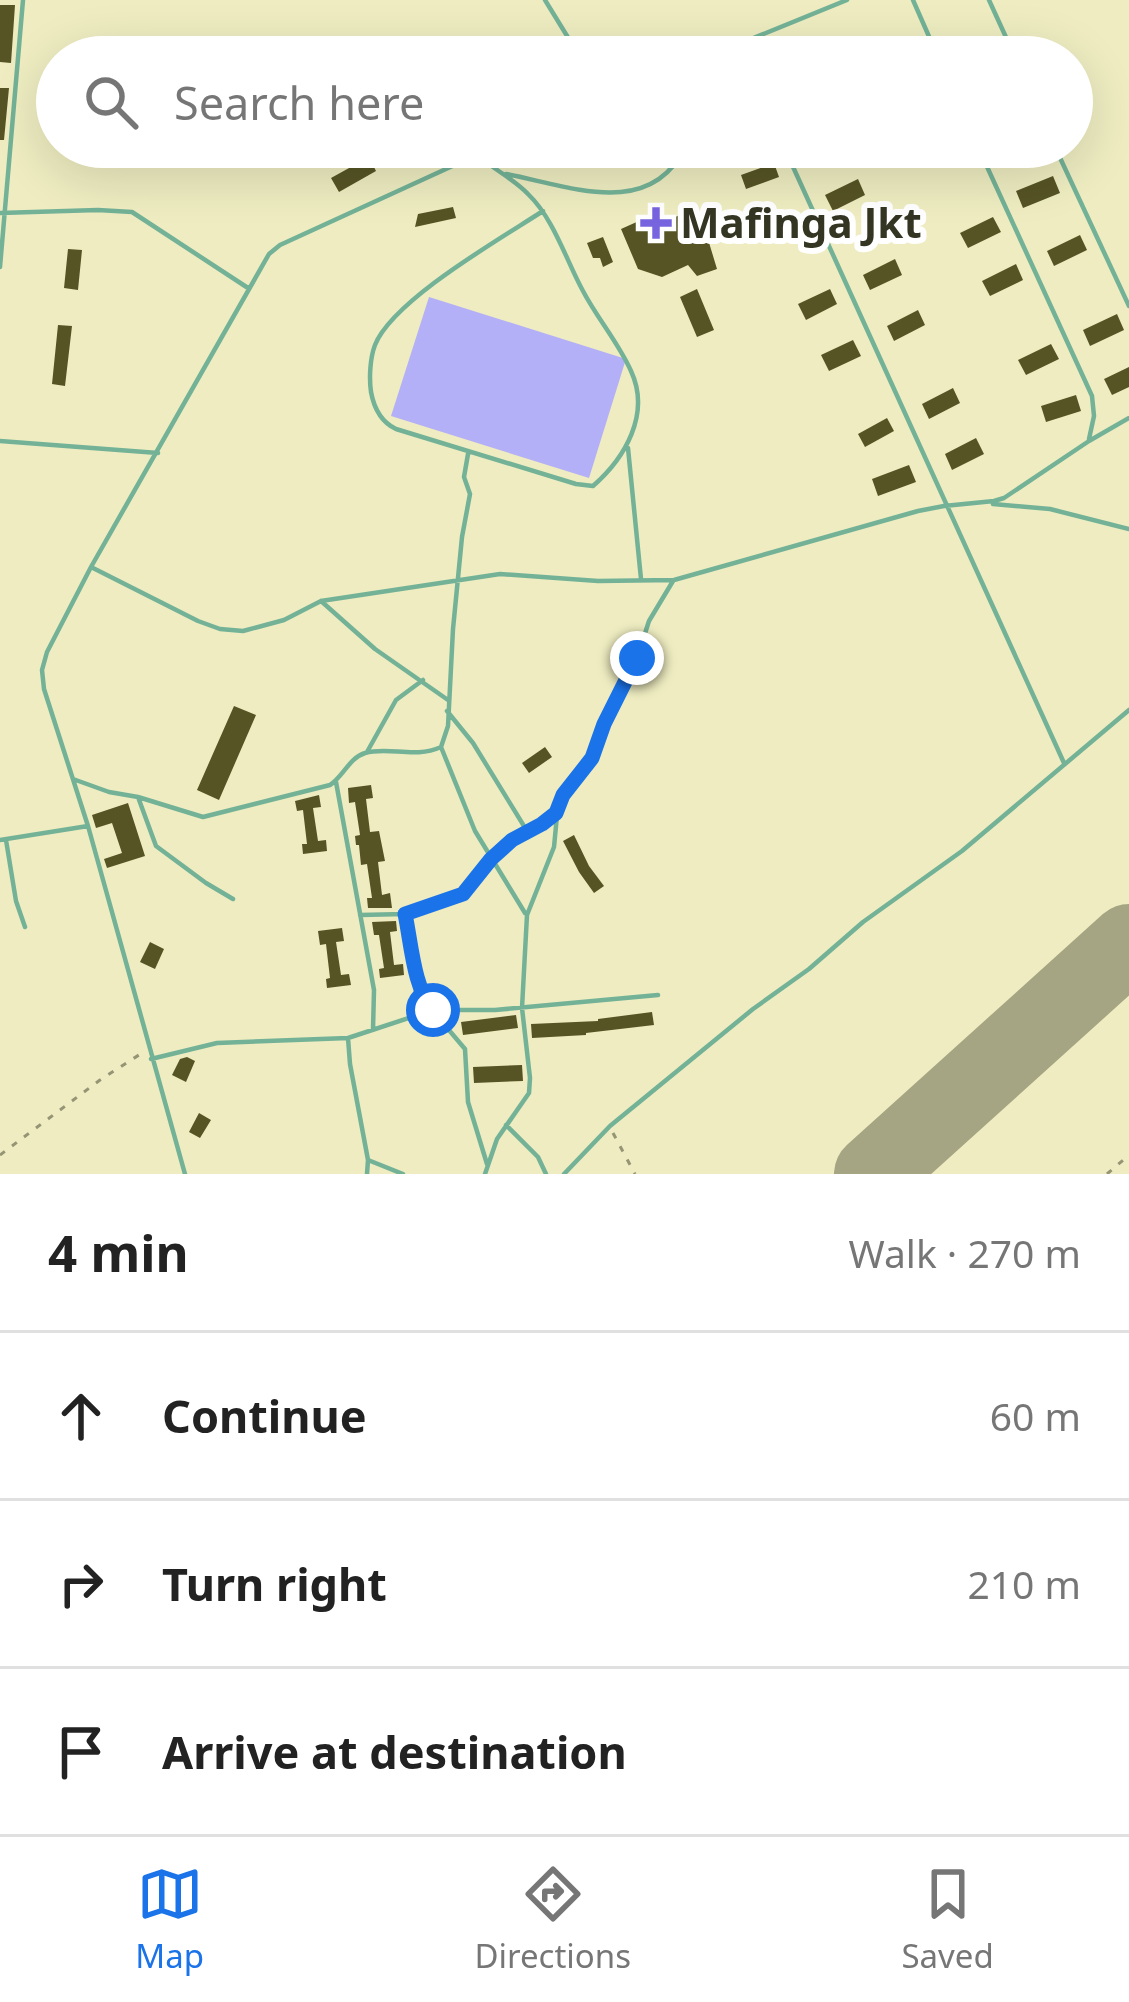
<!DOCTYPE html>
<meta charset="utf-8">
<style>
:root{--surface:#fff;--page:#f2f2f2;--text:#222;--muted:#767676;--line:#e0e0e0;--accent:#1a73e8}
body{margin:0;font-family:"Noto Sans",sans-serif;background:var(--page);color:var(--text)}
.stop{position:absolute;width:36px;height:36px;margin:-27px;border:9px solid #1a73e8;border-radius:50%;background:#fff}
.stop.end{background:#1a73e8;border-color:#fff;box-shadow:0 3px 12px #0008}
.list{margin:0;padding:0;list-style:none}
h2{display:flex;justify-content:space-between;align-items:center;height:156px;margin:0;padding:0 48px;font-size:51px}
h2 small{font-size:39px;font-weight:400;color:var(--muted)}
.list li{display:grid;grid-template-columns:78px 1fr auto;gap:36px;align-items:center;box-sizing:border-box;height:168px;padding:0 48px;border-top:3px solid var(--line)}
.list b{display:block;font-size:45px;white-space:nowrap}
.list em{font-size:39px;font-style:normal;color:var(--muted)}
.icon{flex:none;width:66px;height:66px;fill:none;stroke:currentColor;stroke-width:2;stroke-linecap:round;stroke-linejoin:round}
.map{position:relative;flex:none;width:1129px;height:1174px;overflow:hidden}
.search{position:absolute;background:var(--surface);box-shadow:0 12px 48px #0002;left:36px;right:36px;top:36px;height:132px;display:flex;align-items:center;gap:30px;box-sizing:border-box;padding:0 42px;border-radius:66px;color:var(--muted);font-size:45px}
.sheet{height:660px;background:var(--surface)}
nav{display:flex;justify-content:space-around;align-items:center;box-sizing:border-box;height:168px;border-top:3px solid var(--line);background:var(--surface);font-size:33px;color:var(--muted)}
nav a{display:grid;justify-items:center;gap:6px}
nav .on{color:var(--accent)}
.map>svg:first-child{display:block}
.green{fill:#b3b0f7}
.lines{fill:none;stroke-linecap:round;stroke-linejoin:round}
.runway{stroke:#a6a583;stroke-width:78}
.building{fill:#565425}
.path{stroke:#959475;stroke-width:3;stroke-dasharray:6 9;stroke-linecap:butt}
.lane{stroke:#73b297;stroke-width:4.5}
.route{stroke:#1a73e8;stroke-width:15}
.poi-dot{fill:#7765e0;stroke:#fff;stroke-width:4.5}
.labels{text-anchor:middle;stroke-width:12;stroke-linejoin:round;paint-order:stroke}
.poi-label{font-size:42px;font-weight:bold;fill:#353523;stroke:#fff;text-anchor:start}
</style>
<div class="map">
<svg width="1129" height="1174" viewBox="0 0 1129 1174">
<rect width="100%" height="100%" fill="#eeecc0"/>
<path class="green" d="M 429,297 L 626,359 L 589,478 L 391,416 Z"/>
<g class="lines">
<path class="runway" d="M 873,1174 L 1129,943"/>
</g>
<path class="building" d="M 0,5 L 15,5 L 11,63 L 0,62 Z
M 0,88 L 9,88 L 4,140 L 0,140 Z
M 921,147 L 964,147 L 929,164 Z
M 369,157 L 376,171 L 339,192 L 331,178 Z
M 774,163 L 779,177 L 746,189 L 741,175 Z
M 1053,176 L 1060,193 L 1023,208 L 1016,191 Z
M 858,179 L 865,195 L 833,211 L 825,195 Z
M 453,207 L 456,218 L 415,227 L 418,214 Z
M 691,210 L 698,227 L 704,226 L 717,269 L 697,276 L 688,265 L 662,277 L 638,269 L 621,229 L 659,212 L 664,222 Z
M 794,211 L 802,227 L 770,242 L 763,226 Z
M 993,217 L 1001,232 L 968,248 L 960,233 Z
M 1080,235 L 1087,250 L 1054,266 L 1047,251 Z
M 603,237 L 613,262 L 603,267 L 600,258 L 593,258 L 587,243 Z
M 68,249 L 82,250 L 78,290 L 64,288 Z
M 895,259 L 902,275 L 870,290 L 863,275 Z
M 1016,264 L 1023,280 L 990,296 L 982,281 Z
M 697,289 L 714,330 L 697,337 L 680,297 Z
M 830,289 L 837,304 L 806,320 L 798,304 Z
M 918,310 L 925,325 L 894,341 L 887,326 Z
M 1117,314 L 1124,330 L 1090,346 L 1083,330 Z
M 58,325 L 72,326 L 65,386 L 52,384 Z
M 853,340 L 861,356 L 829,371 L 821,355 Z
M 1051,344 L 1059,359 L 1026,375 L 1018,360 Z
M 1129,367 L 1129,387 L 1112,395 L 1104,379 Z
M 953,388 L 960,403 L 929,419 L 922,404 Z
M 1076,395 L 1081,411 L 1046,422 L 1041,406 Z
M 887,418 L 894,431 L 865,447 L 858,434 Z
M 976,438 L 984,454 L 952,470 L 945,454 Z
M 909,465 L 916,482 L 878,496 L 872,479 Z
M 234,706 L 256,715 L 219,800 L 197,790 Z
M 545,747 L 552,757 L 529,773 L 522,763 Z
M 371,785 L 373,798 L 366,799 L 370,832 L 379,831 L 385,861 L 378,862 L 382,895 L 390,893 L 392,908 L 368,908 L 367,898 L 372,898 L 367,864 L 361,865 L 359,845 L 356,845 L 355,836 L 360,835 L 355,802 L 349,803 L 348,788 Z
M 319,795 L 321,807 L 313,808 L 318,841 L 326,840 L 327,851 L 303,854 L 302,844 L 307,844 L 303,810 L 297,811 L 295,801 Z
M 128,803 L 145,856 L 107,868 L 104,859 L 122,853 L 112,823 L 96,828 L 92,815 Z
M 574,835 L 589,866 L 604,886 L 594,893 L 579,872 L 563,841 Z
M 396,921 L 397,931 L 390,932 L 394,965 L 403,964 L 404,975 L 380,978 L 379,969 L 384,968 L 379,935 L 374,935 L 372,922 Z
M 342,928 L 344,941 L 336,942 L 341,975 L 349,974 L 351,985 L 327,988 L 326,979 L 330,978 L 326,944 L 320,945 L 318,931 Z
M 150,942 L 164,949 L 155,969 L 140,962 Z
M 652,1012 L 654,1025 L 586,1033 L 586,1035 L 532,1038 L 531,1024 L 598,1021 L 598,1019 Z
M 516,1015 L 518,1028 L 463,1035 L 461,1022 Z
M 187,1057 L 195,1061 L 186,1082 L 172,1075 L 180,1059 Z
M 522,1065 L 523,1081 L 474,1083 L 473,1067 Z
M 199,1113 L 211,1120 L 200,1138 L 189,1132 Z"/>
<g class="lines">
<path class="path" d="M 613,1133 L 635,1174
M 0,1155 L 100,1080 L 142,1053
M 1107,1174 L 1129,1155"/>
<path class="lane" d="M 545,0 L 580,57
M 913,0 L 938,57
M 989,0 L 1015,57
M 707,57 L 847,0
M 784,147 C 878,352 969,558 1064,763
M 978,147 L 1092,396 L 1094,416 L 1089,439
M 1055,147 L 1129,306
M 477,154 C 492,169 513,178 528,194 C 554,219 566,260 583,291 C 597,318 618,342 631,371 C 651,414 625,458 593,486 L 576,484 L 396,429 C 381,422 374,408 371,392 C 369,378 370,358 375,345 C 393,300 500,239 543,211
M 506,174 C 566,185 650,221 685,147
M 0,213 L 98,210 L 132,212 L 248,288
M 0,267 L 23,0
M 0,441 L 158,453
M 628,448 L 641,579
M 993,504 L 1050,509 L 1129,529
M 91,567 L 198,621 L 220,629 L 243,631 L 284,620 L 321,601 L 500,574 L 598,581 L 674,580 L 918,511 L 944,506 L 994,501 L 1004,498 L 1089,441 L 1129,418
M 321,601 L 375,649 L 448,700
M 447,711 L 473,743 L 527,831
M 441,747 L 475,831 L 525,913
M 367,752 L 396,700 L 423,680
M 73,779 L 109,792 L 138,797 L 203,817 L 330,785 C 343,777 349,758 365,753 C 389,746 414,759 441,747 L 448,726 L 453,629 L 462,537 L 470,494 L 464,477 L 468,454
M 336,782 L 374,990 L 373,1030
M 138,797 L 156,846 L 206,883 L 233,899
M 0,840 L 88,826
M 6,840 L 16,901 L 25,927
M 405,914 L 426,1003 L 465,1049 L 468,1102 L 487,1164
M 360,915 L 405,914 L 463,894 L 491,859 L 512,840 L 542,824 L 556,813
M 348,1038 L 350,1064 L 368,1160 L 367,1174
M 151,1059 L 217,1043 L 348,1038 L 433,1010 L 495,1010 L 658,995
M 506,1125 L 538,1157 L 546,1174
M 368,1160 L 403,1174
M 185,1174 L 88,826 L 44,689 L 42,670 L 47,652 L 91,567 L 269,254 L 280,245 L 494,147
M 485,1174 L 497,1139 L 529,1093 L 530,1078 L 522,1008 L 527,915 L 554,847 L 558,805 L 575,777 L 592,758 L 604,724 L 637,658 L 649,621 L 673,581
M 564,1174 L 610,1126 L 753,1009 L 809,969 L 863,922 L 962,851 L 1129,710"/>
</g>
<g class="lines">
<path class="route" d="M 433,1010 C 414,990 411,942 405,914 L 463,894 L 491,859 L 512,840 L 542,824 L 556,813 L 563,795 L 592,758 L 604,724 L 637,658"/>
</g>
<path class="poi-dot" d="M650 205h12v12h12v12h-12v12h-12v-12h-12v-12h12z"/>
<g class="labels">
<g class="poi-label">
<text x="680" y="238">Mafinga Jkt</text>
</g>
</g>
</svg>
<div class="stop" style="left:433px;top:1010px"></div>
<div class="stop end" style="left:637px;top:658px"></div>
<div class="search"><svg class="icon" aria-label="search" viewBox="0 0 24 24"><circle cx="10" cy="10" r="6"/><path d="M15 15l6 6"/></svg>Search here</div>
</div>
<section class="sheet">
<h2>4 min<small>Walk · 270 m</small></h2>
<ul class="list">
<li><svg class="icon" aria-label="ahead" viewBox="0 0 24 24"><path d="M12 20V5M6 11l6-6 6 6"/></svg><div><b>Continue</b></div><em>60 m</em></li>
<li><svg class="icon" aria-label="right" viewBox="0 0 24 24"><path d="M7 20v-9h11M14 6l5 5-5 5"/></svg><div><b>Turn right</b></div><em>210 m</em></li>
<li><svg class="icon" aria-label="arrive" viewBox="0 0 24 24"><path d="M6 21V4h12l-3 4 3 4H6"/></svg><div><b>Arrive at destination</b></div></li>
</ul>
</section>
<nav>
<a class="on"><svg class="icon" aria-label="map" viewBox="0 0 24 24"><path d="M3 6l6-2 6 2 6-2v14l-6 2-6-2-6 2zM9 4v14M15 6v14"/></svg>Map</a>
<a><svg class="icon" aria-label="directions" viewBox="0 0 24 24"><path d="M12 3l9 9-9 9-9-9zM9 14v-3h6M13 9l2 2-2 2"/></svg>Directions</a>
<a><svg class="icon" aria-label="saved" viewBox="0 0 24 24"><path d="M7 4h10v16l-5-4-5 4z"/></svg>Saved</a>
</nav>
